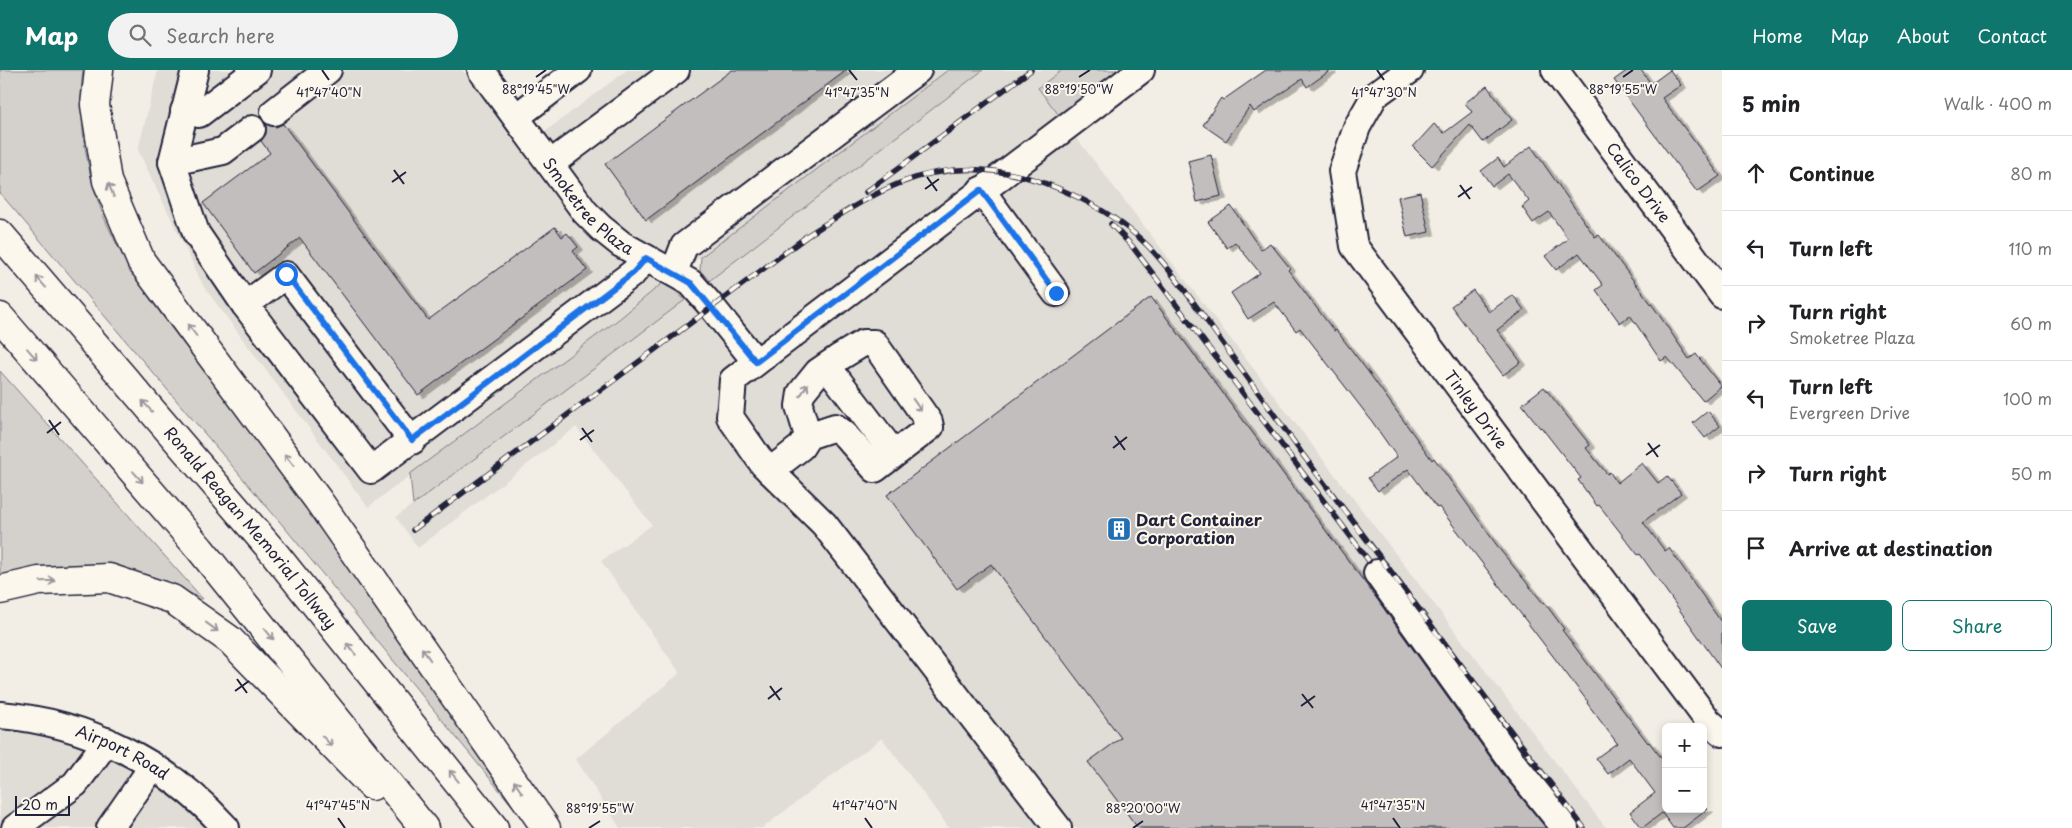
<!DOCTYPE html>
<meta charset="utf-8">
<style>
:root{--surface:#fff;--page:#f2f2f2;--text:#202124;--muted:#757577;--line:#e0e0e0;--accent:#0f766e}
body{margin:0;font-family:"Playpen Sans",sans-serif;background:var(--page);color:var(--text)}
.controls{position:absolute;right:15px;bottom:15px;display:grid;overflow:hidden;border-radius:8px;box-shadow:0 2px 8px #0003}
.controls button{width:45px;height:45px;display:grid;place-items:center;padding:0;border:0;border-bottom:1px solid var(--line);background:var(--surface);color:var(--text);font:25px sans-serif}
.scale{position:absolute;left:15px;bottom:12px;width:55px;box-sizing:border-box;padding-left:5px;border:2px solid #22223b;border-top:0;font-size:14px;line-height:18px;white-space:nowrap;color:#22223b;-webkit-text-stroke:4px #fbf7ec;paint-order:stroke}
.stop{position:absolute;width:15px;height:15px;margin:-11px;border:4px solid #1a73e8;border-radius:50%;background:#fff}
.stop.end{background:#1a73e8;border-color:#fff;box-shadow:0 1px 5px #0008}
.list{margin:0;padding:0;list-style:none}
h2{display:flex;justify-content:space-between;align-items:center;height:65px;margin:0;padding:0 20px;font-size:21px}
h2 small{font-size:16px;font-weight:400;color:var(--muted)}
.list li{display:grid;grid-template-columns:32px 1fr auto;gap:15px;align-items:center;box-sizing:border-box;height:75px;padding:0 20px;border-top:1px solid var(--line)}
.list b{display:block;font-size:19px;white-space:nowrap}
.list p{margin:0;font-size:16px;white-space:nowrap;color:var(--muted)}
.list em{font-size:16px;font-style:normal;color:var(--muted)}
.actions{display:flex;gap:10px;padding:15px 20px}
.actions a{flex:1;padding:11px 0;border:1px solid var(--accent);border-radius:8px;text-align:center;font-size:18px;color:var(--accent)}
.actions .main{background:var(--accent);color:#fff}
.icon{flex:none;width:28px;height:28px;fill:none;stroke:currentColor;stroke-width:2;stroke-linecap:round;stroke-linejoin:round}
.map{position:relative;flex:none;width:1722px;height:758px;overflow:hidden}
header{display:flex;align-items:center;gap:30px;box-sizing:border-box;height:70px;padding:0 25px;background:var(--accent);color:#fff}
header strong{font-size:24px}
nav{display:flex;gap:28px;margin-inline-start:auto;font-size:18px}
.search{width:350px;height:45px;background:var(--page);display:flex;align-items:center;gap:12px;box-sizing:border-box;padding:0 18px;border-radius:28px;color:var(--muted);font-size:19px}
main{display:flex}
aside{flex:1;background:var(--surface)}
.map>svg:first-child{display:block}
.built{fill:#e0dcd6}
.green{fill:#d4d1cc;stroke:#7b7a84}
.building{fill:#c2bebe;stroke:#22223b;filter:url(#shadow)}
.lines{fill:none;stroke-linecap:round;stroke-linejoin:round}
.minor-casing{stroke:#22223b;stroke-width:30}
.highway-casing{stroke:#22223b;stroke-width:31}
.minor{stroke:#fbf7ec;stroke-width:26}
.highway{stroke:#fbf7ec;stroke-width:28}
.rail-casing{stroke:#22223b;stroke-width:5.5}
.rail{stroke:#fbf7ec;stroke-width:4;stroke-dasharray:11;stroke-linecap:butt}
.oneway{stroke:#99979c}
.route{stroke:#1a73e8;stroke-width:6}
.ticks{fill:none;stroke:#22223b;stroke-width:2}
.labels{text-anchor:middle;stroke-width:4;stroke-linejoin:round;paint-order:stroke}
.street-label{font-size:16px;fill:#22223b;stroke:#fbf7ec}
.poi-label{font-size:16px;font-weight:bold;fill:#22223b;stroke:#fbf7ec;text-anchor:start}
.ticks-label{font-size:12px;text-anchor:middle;fill:#22223b;stroke:#fbf7ec;stroke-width:4;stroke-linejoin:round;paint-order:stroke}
</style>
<header>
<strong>Map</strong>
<div class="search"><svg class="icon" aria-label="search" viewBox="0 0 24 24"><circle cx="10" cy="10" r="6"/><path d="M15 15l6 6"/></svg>Search here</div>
<nav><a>Home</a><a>Map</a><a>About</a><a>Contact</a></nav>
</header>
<main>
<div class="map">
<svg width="1722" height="758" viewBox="0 0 1722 758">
<defs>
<filter id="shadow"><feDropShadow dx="5.5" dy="3" stdDeviation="0" flood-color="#0004"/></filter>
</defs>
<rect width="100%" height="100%" fill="#f2eee5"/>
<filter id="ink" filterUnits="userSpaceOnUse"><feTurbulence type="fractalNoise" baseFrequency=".02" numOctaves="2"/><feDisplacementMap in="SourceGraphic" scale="10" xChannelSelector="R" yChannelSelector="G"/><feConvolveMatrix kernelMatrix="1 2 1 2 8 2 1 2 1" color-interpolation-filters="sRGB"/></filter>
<g filter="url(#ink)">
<path class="built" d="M 158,0 L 462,0 L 522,79 L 627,0 L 948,0 L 701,187 L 665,211 L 619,249 L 368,437 L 204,217 L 138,80 Z
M 983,0 L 1062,0 L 1038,18 L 1606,758 L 949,758 L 882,668 L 762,758 L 620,758 L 576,689 L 680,603 L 601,491 L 652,455 L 576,357 L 418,478 L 396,447 L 685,230 Z
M 0,651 L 89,665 L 158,703 L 209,758 L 0,758 Z"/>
<path class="green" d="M 0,0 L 83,0 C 77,48 87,110 107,154 C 129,204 162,246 195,289 C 220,322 244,354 269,387 C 354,502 435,619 518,736 L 514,738 L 285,458 L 0,123 Z
M 948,0 L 983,0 L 709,211 L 700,200 L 701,187 Z
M 1062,0 L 1126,0 L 1062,49 L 1038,18 Z
M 665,211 L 685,230 L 413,435 L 410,404 L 619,249 Z
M 0,301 L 203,529 C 164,511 113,493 69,495 C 46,497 22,501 0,506 Z"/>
<path class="building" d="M 732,0 L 847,0 L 646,150 L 605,94 Z
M 1266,0 L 1331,0 L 1307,17 L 1302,9 L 1254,42 L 1250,36 L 1226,71 L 1203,55 L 1221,28 L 1223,30 Z
M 1628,0 L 1641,0 L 1651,14 L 1670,0 L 1681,15 L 1662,28 L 1720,106 L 1697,122 L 1614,10 Z
M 1487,16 L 1512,50 L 1483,72 L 1470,55 L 1432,96 L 1413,77 L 1434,54 L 1444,63 L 1472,42 L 1465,33 Z
M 266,54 L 276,57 L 283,54 L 428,250 L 555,157 L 562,167 L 567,163 L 578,177 L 573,181 L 587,200 L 418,325 L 300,168 L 254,203 L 203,133 L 270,83 L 261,71 L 266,64 Z
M 1531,76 L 1595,167 L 1599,165 L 1655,239 L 1689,289 L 1696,284 L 1721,316 L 1703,331 L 1667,287 L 1661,291 L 1630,245 L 1620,253 L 1596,220 L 1603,215 L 1579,183 L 1556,200 L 1545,186 L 1568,169 L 1549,142 L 1533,153 L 1522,137 L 1529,131 L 1508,104 L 1492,116 L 1481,101 L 1498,88 L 1504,97 Z
M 1211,85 L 1221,126 L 1197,132 L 1188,91 Z
M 1420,122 L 1429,162 L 1407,167 L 1398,127 Z
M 1231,136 L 1261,180 L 1270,173 L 1290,198 L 1288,200 L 1334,261 L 1336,260 L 1369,303 L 1432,390 L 1434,388 L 1501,481 L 1543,533 L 1544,532 L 1564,559 L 1562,560 L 1648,673 L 1649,672 L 1666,694 L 1666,739 L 1708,739 L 1683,758 L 1673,758 L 1662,743 L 1642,758 L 1630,742 L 1655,723 L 1629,688 L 1608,704 L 1596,688 L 1617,673 L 1587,633 L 1588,632 L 1472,480 L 1439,437 L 1437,438 L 1408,399 L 1378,421 L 1368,408 L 1397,387 L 1371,350 L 1300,258 L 1296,261 L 1274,232 L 1248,249 L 1231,223 L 1260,203 L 1235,172 L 1227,178 L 1208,152 Z
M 1473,220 L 1489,242 L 1513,225 L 1524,240 L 1497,260 L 1521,292 L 1503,305 L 1451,236 Z
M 1151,227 L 1377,529 L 1503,705 L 1546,758 L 1138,758 L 1088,692 L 1121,668 L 991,494 L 957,519 L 887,425 Z
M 1544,317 L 1590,375 L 1586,378 L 1607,404 L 1610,402 L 1617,413 L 1642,393 L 1658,413 L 1667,406 L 1681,423 L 1643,452 L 1665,481 L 1669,478 L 1722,553 L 1722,600 L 1640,484 L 1638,485 L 1599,435 L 1597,436 L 1578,410 L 1581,408 L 1541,357 L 1540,358 L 1522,334 Z
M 1708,341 L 1720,356 L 1705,368 L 1693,353 Z"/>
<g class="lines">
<defs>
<g id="minor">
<path d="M 195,0 L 172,92 L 196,163 L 245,235 L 371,400 L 633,203 L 646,188"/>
<path id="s1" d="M 481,0 L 585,142 L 601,158 L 621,174 L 691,213 L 712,237 L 756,292"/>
<path id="s2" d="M 1410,0 L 1375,25 L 1357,57 L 1342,101 L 1354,176 L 1709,652 L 1722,663"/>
<path id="s3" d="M 1555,0 L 1722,225"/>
<path d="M 184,41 L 199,44 L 257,0"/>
<path d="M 274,42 L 328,0"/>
<path d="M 516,47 L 578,0"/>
<path d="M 172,92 L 223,81 L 252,59"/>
<path d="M 550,94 L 676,0"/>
<path d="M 981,120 L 1056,223"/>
<path d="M 674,202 L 684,176 L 918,0"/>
<path d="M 245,235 L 286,205 L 412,371"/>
<path d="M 827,296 L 894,384"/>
<path d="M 770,401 L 801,377 L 808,366 L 835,357 L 845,365 L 875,399 L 930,357 L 929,352 L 874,273 L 863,273 L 840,287 L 818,302 L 801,323 L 799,336 L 808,366"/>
<path d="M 1377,503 L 1515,696 L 1565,758"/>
<path id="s4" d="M 0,645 C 87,652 168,693 226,758"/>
<path d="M 15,758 L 75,714 L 107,671"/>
<path d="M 110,758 L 153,696"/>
<path d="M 1058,758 L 824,454 L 763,394 L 730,347 L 733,310 L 1141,0"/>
</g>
<g id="highway">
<path d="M 99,0 L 95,35 L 107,111 L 141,191 L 318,430 L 546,758"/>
<path id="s5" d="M 0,164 L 275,484 L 494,758"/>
<path d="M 0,247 L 200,479 L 424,758"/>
<path d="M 0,520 L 39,511 L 109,508 L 172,529 L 230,570 L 372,716"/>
</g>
</defs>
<use href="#minor" class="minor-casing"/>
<use href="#highway" class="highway-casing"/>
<use href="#minor" class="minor"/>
<use href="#highway" class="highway"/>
<defs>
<path id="rail" d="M 866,122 L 1031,0
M 1111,154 L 1132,176 L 1369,491
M 805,167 C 867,128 917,91 994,101 C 1047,107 1109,138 1147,175 C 1170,198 1190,228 1209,254 C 1240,298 1272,341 1303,385 C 1396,510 1490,634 1584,758
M 413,460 L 810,164"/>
</defs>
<use href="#rail" class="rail-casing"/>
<use href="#rail" class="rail"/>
</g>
<defs><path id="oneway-shaft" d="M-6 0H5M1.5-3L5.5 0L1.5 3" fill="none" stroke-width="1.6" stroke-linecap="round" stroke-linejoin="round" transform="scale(1.25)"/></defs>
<g class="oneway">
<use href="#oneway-shaft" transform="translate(111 120) rotate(-112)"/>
<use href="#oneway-shaft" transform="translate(41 212) rotate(-131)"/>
<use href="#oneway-shaft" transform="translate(192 260) rotate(-127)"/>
<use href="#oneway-shaft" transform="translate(32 284) rotate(49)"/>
<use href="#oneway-shaft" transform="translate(804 320) rotate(-58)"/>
<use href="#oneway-shaft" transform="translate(917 335) rotate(55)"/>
<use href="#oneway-shaft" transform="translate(147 336) rotate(-131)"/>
<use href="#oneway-shaft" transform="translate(289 390) rotate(-127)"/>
<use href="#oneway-shaft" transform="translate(138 407) rotate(49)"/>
<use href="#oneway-shaft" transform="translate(48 511) rotate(-2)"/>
<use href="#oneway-shaft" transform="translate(212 557) rotate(36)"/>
<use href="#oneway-shaft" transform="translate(269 564) rotate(51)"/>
<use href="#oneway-shaft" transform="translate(351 579) rotate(-129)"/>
<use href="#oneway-shaft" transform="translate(426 584) rotate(-125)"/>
<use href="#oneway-shaft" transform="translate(327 671) rotate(46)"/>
<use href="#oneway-shaft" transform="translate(454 706) rotate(-129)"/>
<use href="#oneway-shaft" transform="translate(518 717) rotate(-124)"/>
</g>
</g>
<g class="lines" filter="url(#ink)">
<path class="route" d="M 286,204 L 412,370 L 633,203 L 646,188 L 691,213 L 756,292 L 981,120 L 1056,223"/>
</g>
<path class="ticks" d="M 322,0 L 329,10M 849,0 L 857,10M 1377,0 L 1384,10M 536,7 L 546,0M 1079,7 L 1090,0M 1623,7 L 1633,0M 394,100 L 404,114M 927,107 L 937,121M 392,112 L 406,102M 1460,115 L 1470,129M 925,119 L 939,109M 1458,127 L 1472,117M 49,350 L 59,365M 582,358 L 592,372M 47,363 L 61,352M 1115,366 L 1125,380M 580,370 L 594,360M 1648,373 L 1658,387M 1113,378 L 1127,367M 1646,385 L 1660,375M 237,609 L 247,623M 770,616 L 780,630M 235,621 L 249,611M 1302,624 L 1313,638M 768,629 L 782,618M 1301,636 L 1315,626M 338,748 L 345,758M 865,748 L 872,758M 1393,748 L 1400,758M 589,758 L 600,751M 1133,758 L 1143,751"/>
<defs>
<symbol id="building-square" viewBox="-11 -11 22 22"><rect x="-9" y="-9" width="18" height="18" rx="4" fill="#1f6fb2" stroke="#fbf7ec"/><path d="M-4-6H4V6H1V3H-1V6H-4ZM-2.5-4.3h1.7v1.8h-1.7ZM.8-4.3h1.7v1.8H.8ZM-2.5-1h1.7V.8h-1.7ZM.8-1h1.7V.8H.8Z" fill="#fff"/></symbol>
</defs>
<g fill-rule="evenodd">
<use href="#building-square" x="1105" y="445" width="28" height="28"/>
</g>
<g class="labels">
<g class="street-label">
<text dy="6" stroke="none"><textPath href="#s3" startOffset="140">Calico Drive</textPath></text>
<text dy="6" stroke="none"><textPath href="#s1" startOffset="174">Smoketree Plaza</textPath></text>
<text dy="6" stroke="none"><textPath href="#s2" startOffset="406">Tinley Drive</textPath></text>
<text dy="6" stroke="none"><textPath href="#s5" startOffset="386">Ronald Reagan Memorial Tollway</textPath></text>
<text dy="6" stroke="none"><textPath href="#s4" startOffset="129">Airport Road</textPath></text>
</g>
<g class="poi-label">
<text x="1136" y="456">Dart Container<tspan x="1136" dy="18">Corporation</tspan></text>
</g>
</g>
<g class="ticks-label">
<text x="536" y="24">88°19'45"W</text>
<text x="1079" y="24">88°19'50"W</text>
<text x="1623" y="24">88°19'55"W</text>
<text x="329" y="27">41°47'40"N</text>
<text x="857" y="27">41°47'35"N</text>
<text x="1384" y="27">41°47'30"N</text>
<text x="338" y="740">41°47'45"N</text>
<text x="865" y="740">41°47'40"N</text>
<text x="1393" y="740">41°47'35"N</text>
<text x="600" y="743">88°19'55"W</text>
<text x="1143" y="743">88°20'00"W</text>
</g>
</svg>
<div class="controls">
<button>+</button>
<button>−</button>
</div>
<div class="scale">20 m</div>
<div class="stop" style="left:286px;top:204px"></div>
<div class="stop end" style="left:1056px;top:223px"></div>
</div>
<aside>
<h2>5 min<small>Walk · 400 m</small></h2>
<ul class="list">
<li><svg class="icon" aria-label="ahead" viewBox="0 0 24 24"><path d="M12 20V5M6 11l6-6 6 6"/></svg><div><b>Continue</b></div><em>80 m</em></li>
<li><svg class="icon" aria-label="left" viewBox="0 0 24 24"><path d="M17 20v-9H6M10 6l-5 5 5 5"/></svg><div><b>Turn left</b></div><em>110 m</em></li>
<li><svg class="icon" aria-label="right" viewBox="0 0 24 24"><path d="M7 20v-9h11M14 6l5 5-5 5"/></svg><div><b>Turn right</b><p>Smoketree Plaza</p></div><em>60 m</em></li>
<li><svg class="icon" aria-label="left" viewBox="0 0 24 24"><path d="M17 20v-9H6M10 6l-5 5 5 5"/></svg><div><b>Turn left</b><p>Evergreen Drive</p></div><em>100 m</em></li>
<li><svg class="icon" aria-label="right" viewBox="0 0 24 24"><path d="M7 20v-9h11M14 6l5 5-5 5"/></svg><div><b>Turn right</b></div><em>50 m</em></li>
<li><svg class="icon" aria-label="arrive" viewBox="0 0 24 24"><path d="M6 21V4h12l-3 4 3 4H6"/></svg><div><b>Arrive at destination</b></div></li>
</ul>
<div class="actions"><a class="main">Save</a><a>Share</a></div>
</aside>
</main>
